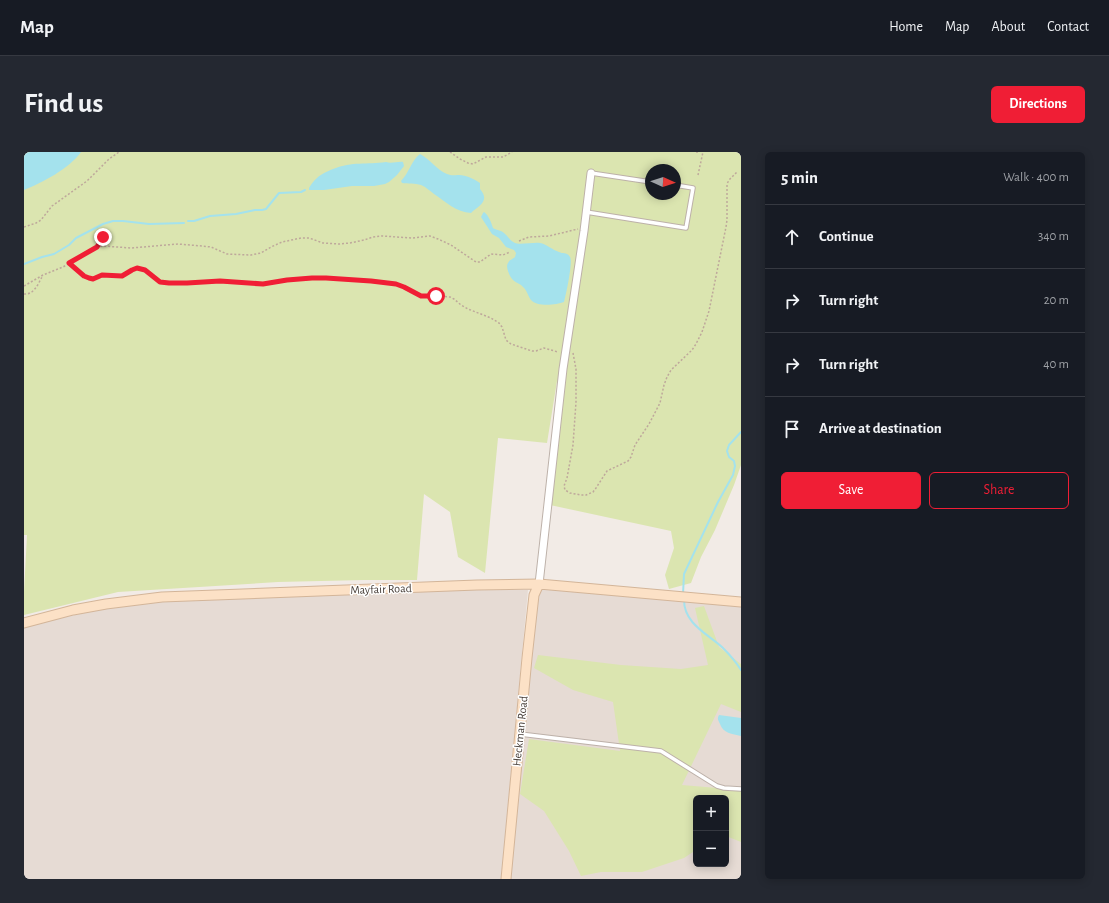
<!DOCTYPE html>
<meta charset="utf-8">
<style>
:root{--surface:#171b24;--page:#242831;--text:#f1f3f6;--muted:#9ea1a6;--line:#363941;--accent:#f01e35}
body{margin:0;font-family:"Alegreya Sans",sans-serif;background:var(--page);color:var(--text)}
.controls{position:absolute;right:12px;bottom:12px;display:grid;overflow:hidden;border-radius:6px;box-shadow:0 2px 10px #0003}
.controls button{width:36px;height:36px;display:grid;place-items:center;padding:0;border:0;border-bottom:1px solid var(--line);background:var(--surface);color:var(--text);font:20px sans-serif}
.compass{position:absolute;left:621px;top:12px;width:36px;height:36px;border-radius:50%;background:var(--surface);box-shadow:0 2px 10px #0003;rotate:93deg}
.stop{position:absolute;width:12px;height:12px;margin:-9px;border:3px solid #f01e35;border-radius:50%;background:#fff}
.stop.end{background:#f01e35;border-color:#fff;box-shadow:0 1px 4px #0008}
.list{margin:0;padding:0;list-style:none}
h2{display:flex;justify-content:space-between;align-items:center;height:52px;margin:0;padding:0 16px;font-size:17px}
h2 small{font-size:13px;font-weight:400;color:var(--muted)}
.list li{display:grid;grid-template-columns:26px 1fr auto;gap:12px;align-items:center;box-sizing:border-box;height:64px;padding:0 16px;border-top:1px solid var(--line)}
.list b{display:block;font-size:15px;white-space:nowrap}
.list em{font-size:13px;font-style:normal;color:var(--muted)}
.actions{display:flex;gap:8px;padding:12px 16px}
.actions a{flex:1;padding:9px 0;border:1px solid var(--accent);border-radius:6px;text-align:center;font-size:14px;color:var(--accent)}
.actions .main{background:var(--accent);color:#fff}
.icon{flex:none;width:22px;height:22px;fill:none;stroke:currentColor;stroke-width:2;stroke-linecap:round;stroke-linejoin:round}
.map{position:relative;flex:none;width:717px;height:727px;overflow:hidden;border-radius:6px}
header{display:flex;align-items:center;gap:24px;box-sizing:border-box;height:56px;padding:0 20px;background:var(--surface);border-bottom:1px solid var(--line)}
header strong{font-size:19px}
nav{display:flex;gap:22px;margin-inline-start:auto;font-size:14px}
.intro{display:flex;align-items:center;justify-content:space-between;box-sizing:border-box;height:96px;padding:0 24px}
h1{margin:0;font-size:28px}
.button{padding:10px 18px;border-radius:6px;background:var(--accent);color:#fff;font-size:14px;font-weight:700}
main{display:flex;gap:24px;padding:0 24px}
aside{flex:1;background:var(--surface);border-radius:6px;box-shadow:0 2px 10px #0003}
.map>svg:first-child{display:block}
.residential{fill:#e6dbd4;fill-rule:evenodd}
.green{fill:#dbe5b0;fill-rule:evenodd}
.water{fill:#a4e2ed}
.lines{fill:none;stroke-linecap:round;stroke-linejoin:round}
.stream{stroke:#a4e2ed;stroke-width:2}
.lane-casing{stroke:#bdb1a9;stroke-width:5.5}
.street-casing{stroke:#bdb1a9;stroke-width:9}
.secondary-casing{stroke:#d3b599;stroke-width:11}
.path{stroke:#bea89b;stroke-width:1.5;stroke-dasharray:2 2;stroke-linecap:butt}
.lane{stroke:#fff;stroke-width:3.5}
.street{stroke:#fff;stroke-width:7}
.secondary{stroke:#fce1c6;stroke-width:9}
.route{stroke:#f01e35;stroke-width:5}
.labels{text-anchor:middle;stroke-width:3;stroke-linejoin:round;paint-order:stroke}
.street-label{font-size:12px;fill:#443b35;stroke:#fff}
</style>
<header>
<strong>Map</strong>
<nav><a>Home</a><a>Map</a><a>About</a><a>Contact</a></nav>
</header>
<div class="intro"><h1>Find us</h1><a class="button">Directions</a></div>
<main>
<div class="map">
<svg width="717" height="727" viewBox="0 0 717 727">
<rect width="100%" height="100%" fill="#f2ebe6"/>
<path class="residential" d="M 515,432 L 717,450 L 717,727 L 482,727 ZM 672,646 L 702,646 L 702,712 L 672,712 Z
M 435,437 L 504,438 L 477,727 L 0,727 L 0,474 L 92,454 L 163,447 Z"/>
<path class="green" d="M 0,0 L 717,0 L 717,313 L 710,333 L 691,378 L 677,405 L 667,431 L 645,437 L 641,423 L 650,396 L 647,379 L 526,353 L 539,242 L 533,229 L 523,291 L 474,286 L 461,421 L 434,405 L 426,360 L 400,342 L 393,428 L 340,428 L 254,430 L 94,440 L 0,463 L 0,440 L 3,383 L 0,383 ZM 627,18 L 651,18 L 651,42 L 627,42 Z
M 680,454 L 695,495 L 717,512 L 717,560 L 697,552 L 658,633 L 717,638 L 717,690 L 702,684 L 702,646 L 672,646 L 672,698 L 660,706 L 618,720 L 577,720 L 557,724 L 545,699 L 520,659 L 496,642 L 505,587 L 596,599 L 589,550 L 549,538 L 510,516 L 514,503 L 597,513 L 657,517 L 684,513 L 671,456 Z"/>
<path class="water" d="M 0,0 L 57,0 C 46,16 18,31 0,38 Z
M 396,2 C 406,7 413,18 423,22 C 428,24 430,23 435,23 C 442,23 450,27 456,31 L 456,37 C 466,49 456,53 447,61 C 432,60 422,50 410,42 C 406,39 402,35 397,33 C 391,31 384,32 378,31 L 377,29 C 385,21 387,9 396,2 Z
M 362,10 C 368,12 374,9 379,10 L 380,14 L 373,23 L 365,30 L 361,32 L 350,34 L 328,34 L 300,38 L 285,38 L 285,36 C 287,33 289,29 293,26 C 297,22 304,19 309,17 C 329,9 342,13 362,10 Z
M 460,60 C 465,64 467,70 469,76 C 472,78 477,78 480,81 C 484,84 486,89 491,91 C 495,93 511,90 516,91 C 522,92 529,98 535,100 C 539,102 543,100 546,105 C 549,110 542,143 540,150 C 532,153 513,155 507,148 C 504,144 503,138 499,135 C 497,132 492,131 489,128 C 486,125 481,115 484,111 C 485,108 489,107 491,105 L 492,101 L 490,98 L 482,95 L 475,86 L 468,82 L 457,65 L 459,61 Z
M 695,563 L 717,566 L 717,584 C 708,582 699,581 696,572 C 694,568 693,567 695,563 Z"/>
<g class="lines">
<path class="stream" d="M 164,69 L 170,69 L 186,64 L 212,62 L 231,58 L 238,58 L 242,57 L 255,41 L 277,40 L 281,38
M 0,112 L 18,105 L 30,102 L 45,93 L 52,86 L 79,72 L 89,69 L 99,69 L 125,72 L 160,71
M 659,442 L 660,422 L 694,350 L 709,323 L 711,314 L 710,309 L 705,305 L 703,299 L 705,293 L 717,280
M 660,448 C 660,472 684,482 699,496 C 706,503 712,510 717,518"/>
<defs>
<path id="lane" d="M 567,21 L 627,30
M 562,60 L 662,76 L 669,36 L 651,33
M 496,582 L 637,599 L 693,634 L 700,636 L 717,637"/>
<path id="street" d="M 515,432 L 539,217 L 560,79 L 567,21"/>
<path id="secondary" d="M 0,471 L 49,458 L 82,452 L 138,445 L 453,433 L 515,432 L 717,450
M 482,727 L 503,506 L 510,443 L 515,432"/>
</defs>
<use href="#lane" class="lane-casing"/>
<use href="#street" class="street-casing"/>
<use href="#secondary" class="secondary-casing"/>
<path class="path" d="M 426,0 L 436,7 L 444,11 L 449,12 L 462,5 L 479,5 L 488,0
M 673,1 L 673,0
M 674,23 L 679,0
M 0,75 L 12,71 L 17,68 L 28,54 L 63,29 L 85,7 L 95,0
M 80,80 L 79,85 L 73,95 L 79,94 L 107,96 L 154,92 L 178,94 L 187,95 L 203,102 L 227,103 L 237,101 L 247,95 L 258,90 L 277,86 L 285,86 L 299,91 L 315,92 L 326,91 L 340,88 L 349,85 L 358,84 L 388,86 L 406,84 L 414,87 L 427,93 L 452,110 L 456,110 L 467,102 L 479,103 L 486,100
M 495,89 L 505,85 L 525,84 L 554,77
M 45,111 L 60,124 L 65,126 L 69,127 L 78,123 L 98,124 L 107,118 L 113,116 L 121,118 L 136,129 L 145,131 L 196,129 L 239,132 L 263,128 L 288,126 L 347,129 L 371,132 L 380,135 L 397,144 L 416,144 L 426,145 L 430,147 L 437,153 L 444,157 L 467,166 L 475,171 L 478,175 L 482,188 L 487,192 L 508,199 L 512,199 L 520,196 L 534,200
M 0,134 L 19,123 L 39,115 L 73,95
M 0,142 C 10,143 14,132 18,125
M 549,201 L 552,217 L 552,250 L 549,293 L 543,326 L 540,334 L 541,338 L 546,341 L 557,343 L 562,343 L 569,340 L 572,336 L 583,319 L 604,309 L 607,305 L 611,293 L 625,272 L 636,251 L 640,233 L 643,225 L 647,218 L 668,198 L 672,192 L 678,180 L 685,159 L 702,75 L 703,68 L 703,32 L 705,28 L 713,20"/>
<use href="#lane" class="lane"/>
<use href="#street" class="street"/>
<use href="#secondary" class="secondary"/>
</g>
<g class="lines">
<path class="route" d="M 79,85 L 73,95 L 45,111 L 60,124 L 65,126 L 69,127 L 78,123 L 98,124 L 108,118 L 113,116 L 121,118 L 136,130 L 145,131 L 163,131 L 196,129 L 239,132 L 263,128 L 288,126 L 302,126 L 347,129 L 372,132 L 380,135 L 397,144 L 412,144"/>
</g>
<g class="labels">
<g class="street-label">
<text transform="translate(357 437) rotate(-2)" y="4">Mayfair Road</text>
<text transform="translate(496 579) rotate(-84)" y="4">Heckman Road</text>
</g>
</g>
</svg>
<div class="controls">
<button>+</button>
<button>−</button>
</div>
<svg class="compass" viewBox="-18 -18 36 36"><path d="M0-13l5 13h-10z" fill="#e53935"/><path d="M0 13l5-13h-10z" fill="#9ea1a6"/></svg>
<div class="stop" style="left:412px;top:144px"></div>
<div class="stop end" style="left:79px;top:85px"></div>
</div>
<aside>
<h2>5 min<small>Walk · 400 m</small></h2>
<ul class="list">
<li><svg class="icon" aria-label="ahead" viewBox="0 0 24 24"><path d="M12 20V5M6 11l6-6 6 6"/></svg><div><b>Continue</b></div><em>340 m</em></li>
<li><svg class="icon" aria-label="right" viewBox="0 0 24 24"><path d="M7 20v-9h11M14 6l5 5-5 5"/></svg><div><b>Turn right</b></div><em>20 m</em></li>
<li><svg class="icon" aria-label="right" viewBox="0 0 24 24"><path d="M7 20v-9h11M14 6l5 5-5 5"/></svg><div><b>Turn right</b></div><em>40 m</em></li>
<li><svg class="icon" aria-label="arrive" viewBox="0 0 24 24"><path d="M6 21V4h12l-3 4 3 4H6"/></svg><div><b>Arrive at destination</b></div></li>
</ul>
<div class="actions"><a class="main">Save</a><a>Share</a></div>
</aside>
</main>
